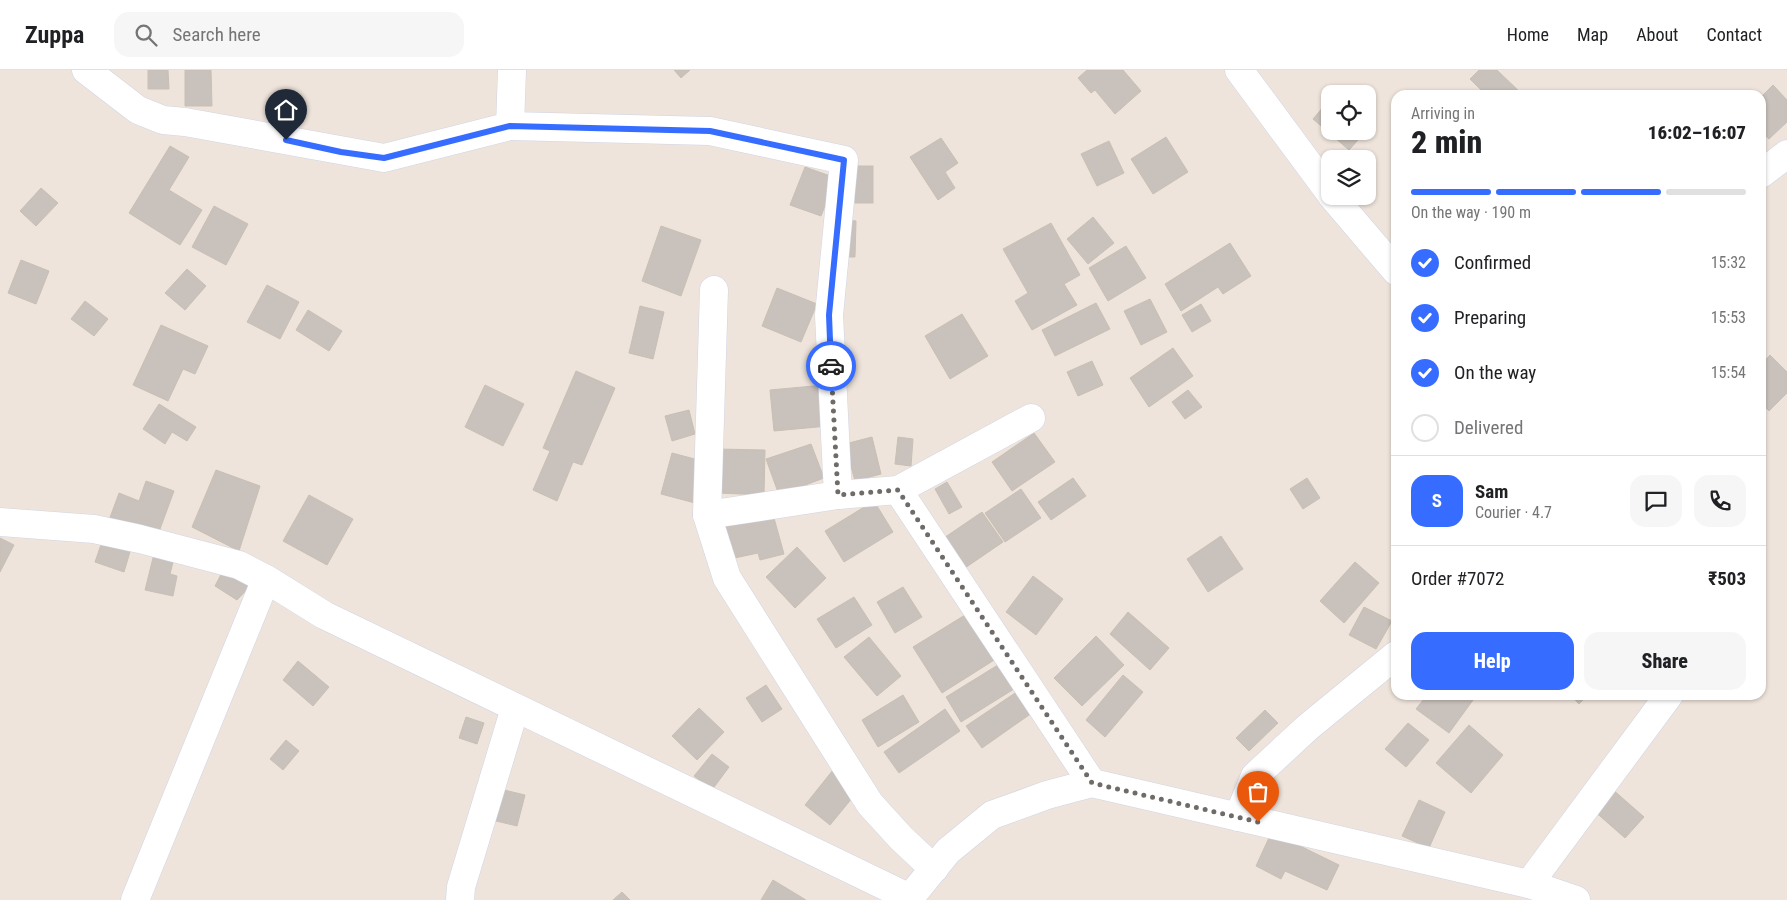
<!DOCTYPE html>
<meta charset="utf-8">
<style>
:root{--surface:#fff;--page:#f6f6f6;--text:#202124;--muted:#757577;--line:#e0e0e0;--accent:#366cff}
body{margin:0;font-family:"Roboto Condensed",sans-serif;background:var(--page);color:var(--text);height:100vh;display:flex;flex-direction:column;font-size:19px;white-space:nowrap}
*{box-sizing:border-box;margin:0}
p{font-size:16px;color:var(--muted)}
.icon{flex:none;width:28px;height:28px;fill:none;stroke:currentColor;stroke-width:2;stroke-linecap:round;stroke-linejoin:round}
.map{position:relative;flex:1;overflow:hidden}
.drawer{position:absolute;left:1391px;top:20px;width:375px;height:610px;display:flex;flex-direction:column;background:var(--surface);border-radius:15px;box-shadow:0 1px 4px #0004}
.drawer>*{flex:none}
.tools{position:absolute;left:1321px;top:15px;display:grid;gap:10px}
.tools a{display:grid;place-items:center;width:55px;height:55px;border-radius:10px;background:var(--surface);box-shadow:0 1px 4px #0004;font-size:25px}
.pin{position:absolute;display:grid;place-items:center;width:42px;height:42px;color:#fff;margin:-51px -21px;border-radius:50% 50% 50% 0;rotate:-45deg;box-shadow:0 0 5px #0007}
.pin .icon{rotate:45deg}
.courier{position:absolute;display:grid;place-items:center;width:50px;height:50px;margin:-25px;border:4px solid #366cff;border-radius:50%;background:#fff;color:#222;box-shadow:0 1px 6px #0007}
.headline em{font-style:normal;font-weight:800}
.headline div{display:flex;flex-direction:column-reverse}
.headline{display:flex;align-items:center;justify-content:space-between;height:85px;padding:0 20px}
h1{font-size:32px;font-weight:800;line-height:38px}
.bar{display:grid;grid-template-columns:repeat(4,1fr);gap:8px 5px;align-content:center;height:60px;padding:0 20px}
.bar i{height:6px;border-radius:4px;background:var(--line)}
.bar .current{background:var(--accent)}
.bar p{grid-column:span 4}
.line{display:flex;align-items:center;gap:12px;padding:0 20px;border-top:1px solid var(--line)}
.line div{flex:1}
.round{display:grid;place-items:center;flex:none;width:52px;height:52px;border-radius:15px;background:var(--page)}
ol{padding:0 20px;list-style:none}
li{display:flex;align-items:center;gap:15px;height:55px}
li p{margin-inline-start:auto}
li .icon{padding:5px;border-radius:50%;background:var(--accent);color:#fff;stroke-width:4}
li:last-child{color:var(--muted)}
li i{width:28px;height:28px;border:2px solid var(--line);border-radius:50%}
.primary-button{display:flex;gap:10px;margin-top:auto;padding:10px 20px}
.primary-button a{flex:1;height:58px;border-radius:15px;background:var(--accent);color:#fff;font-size:20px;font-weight:800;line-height:58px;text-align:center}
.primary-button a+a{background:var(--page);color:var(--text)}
header{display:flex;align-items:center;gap:30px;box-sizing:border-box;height:70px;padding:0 25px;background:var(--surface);border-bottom:1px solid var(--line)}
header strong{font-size:24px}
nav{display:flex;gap:28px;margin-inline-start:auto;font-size:18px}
.search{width:350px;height:45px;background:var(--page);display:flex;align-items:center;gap:12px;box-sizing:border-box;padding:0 18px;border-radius:15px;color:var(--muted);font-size:19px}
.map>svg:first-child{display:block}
.building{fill:#c9c1bb;stroke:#c9c0b4}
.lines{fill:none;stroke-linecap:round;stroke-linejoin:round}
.minor-casing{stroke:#d0d5e4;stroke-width:29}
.minor{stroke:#fff;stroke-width:28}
.done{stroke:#6f6b68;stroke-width:5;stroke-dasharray:0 9}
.route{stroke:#366cff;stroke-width:6}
</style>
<header>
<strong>Zuppa</strong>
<div class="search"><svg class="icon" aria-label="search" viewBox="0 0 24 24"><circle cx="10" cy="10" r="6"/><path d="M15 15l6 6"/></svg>Search here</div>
<nav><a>Home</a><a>Map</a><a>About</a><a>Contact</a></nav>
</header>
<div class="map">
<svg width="1787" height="830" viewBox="0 0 1787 830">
<rect width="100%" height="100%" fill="#eee4db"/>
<g class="building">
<polygon points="148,0 168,0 169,19 148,19"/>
<polygon points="185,0 211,0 212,36 185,36"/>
<polygon points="674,0 690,0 681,8"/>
<polygon points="1087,0 1123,0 1141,21 1115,44 1095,20 1091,23 1078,8"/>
<polygon points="1479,0 1497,0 1523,25 1486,25 1470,9"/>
<polygon points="1773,15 1787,30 1787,52 1769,69 1761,62 1761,27"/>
<polygon points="1330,29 1330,61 1366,61 1349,80 1313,49"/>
<polygon points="1166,67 1188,102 1153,124 1131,89"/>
<polygon points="941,68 958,93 945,102 955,118 938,130 910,87"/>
<polygon points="1109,71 1124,103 1097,116 1081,84"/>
<polygon points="170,76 189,87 169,120 202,140 180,175 129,143"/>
<rect x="855" y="96" width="18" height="37"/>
<polygon points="805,97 836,108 821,146 790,135"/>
<polygon points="41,118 58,133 36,156 20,141"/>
<polygon points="214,136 248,154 226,195 192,177"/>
<polygon points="1093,147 1114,173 1088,194 1067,169"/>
<polygon points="845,150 856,151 855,187 844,187"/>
<polygon points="1051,153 1080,205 1064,214 1077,235 1032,260 1015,231 1028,223 1003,179"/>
<polygon points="661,156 701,170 681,226 642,211"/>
<polygon points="1230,173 1251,206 1223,224 1218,217 1181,241 1165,214"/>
<polygon points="1126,176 1146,208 1108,231 1089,198"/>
<polygon points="21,190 49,201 36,234 8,223"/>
<polygon points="187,199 206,216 185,240 165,223"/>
<polygon points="267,215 299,232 280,269 247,252"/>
<polygon points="777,218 817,234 801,272 762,256"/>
<polygon points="1150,229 1167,262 1141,275 1124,241"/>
<polygon points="85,231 108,249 94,266 71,249"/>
<polygon points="1096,233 1110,259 1055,286 1042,260"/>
<polygon points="1201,234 1211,251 1192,262 1182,245"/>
<polygon points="640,236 664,242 653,289 629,283"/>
<polygon points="308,240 342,261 329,281 296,260"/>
<polygon points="962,244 988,286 950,309 925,266"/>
<polygon points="161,255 208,276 195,304 183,299 168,331 133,315"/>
<polygon points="1173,278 1193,306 1149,337 1130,308"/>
<polygon points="1770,285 1787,302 1787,323 1769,341 1761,333 1761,295"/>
<polygon points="1092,291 1103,315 1078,326 1067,302"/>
<polygon points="576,301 615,318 582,395 573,392 557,431 533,420 550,381 543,378"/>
<polygon points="485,315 524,334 503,376 465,357"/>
<polygon points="824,315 828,356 774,361 770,320"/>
<polygon points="1188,320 1202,337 1185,349 1172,332"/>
<polygon points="159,334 196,357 187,371 172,362 165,374 143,359"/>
<polygon points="689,340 695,364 672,371 665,346"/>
<polygon points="1034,363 1055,392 1012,421 992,392"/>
<polygon points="872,367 881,404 855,411 845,374"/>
<polygon points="898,367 913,369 911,396 895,394"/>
<polygon points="811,374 824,408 779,425 766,389"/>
<polygon points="718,379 765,380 764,425 718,423"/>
<polygon points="672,383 706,392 695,433 661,424"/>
<polygon points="216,400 260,416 239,481 192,457"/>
<polygon points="1073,408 1086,426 1051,450 1038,432"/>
<polygon points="1307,408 1320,428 1303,439 1290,419"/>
<polygon points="146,411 174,421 156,470 108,453 119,423 139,431"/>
<polygon points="947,412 962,437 949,444 935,419"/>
<polygon points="1021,419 1041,448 1005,472 985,443"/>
<polygon points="309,425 353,449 327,495 283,471"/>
<polygon points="874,431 893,462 844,492 825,461"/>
<polygon points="771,437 784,484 760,490 758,483 730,489 720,450"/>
<polygon points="982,442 1003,472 962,500 941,470"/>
<polygon points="104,466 132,475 124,502 95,492"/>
<polygon points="1221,466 1243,499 1208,522 1187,489"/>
<polygon points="0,468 14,475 0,502"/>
<polygon points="797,477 826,508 795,538 766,507"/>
<polygon points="155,480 175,484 170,504 177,506 173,526 145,520"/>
<polygon points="1355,492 1379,513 1344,553 1320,531"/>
<polygon points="227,493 256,510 237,530 215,516"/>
<polygon points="1033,506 1063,529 1036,565 1006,542"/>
<polygon points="903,517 922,547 895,563 877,532"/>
<polygon points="854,527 872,555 836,578 817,549"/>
<polygon points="1364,537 1392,551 1376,579 1349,565"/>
<polygon points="970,542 999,587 942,623 913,577"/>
<polygon points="1128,542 1169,578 1150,600 1110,564"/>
<polygon points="1096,566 1124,595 1082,636 1054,608"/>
<polygon points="869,567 901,606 877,626 844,587"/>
<polygon points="1006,590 1022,614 961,652 946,627"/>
<polygon points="298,591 329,617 313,636 283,610"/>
<polygon points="1123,605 1143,622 1105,667 1086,650"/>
<polygon points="766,615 782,639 762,652 746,628"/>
<polygon points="1024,617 1039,638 982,678 966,656"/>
<polygon points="903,625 919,652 878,677 862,650"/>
<polygon points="1427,625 1475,625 1476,626 1449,663 1416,639"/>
<polygon points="1570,625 1588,625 1579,634"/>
<polygon points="699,638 724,662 697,690 672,666"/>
<polygon points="945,639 960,661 899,703 884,682"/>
<polygon points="1265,640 1278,653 1249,681 1236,668"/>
<polygon points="466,647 484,653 477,674 459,668"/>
<polygon points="1408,653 1429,670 1406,697 1385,679"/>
<polygon points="1469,655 1503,685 1471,723 1436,693"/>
<polygon points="286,670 299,681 283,700 270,689"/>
<polygon points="712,684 729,697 712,720 694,706"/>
<polygon points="837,695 862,716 830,755 805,735"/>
<polygon points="1603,711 1644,747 1625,768 1584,732"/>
<polygon points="504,720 525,725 517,756 496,751"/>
<polygon points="1419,730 1445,742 1429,778 1402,766"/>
<polygon points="1273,759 1294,773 1339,795 1327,820 1285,801 1281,809 1256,796"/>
<polygon points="773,810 806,830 761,830"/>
<polygon points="622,822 630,830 613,830"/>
</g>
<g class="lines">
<g class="minor-casing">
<g id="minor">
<polyline points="86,0 138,40 163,50 185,52 384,88 510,56 512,0"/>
<polyline points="1239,0 1330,123"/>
<polyline points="510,56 710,61 844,90 829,245 838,425"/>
<polyline points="1761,104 1787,84"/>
<polyline points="1332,126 1396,201"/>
<polyline points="714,220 707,445 838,425 898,420 1031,348"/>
<polyline points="898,420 1092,713 1047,725 992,745 948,781 908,830"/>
<polyline points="707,445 727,508 870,734 901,768 934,799"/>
<polyline points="0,452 94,459 140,469 239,495 266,509 324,545 910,828"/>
<polyline points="1092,713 1529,814 1576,830"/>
<polyline points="1238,747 1255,706 1308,657 1396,585"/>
<polyline points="1529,814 1669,625"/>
<polyline points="135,830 266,509"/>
<polyline points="460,830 461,817 515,638"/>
</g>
</g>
<use href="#minor" class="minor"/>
</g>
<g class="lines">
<polyline class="done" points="831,296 838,425 898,420 1092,713 1258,752"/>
<polyline class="route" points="286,70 341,82 384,88 510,56 710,61 844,90 829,245 831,296"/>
</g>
</svg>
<div class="tools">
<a><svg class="icon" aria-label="locate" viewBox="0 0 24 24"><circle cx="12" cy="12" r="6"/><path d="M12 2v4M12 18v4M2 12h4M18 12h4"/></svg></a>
<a><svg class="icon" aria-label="layers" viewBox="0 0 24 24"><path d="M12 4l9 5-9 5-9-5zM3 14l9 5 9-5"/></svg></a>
</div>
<div class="pin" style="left:1258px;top:752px;background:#ea580c"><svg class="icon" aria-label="bag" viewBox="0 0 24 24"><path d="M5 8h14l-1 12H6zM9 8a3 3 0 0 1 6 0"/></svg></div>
<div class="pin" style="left:286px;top:70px;background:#1f2937"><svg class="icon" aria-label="home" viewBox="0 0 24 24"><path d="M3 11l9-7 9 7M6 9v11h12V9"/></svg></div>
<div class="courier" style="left:831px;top:296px"><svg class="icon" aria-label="car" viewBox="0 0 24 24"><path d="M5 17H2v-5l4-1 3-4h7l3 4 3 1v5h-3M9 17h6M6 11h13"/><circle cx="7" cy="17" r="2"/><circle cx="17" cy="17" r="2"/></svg></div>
<section class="drawer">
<div class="headline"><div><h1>2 min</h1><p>Arriving in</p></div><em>16:02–16:07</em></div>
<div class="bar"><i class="current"></i><i class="current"></i><i class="current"></i><i></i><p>On the way · 190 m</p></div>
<ol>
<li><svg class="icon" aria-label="check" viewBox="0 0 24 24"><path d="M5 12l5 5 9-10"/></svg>Confirmed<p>15:32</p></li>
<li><svg class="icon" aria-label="check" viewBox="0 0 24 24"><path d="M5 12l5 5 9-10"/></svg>Preparing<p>15:53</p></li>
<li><svg class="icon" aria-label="check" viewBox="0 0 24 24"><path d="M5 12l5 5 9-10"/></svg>On the way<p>15:54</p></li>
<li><i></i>Delivered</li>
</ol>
<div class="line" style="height:90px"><b class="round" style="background:var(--accent);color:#fff">S</b><div><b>Sam</b><p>Courier · 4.7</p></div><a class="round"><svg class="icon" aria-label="chat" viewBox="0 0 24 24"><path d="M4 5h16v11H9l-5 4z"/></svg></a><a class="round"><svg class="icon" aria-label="phone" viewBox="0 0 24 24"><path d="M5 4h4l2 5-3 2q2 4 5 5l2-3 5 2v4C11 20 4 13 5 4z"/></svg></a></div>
<div class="line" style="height:65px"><div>Order #7072</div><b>₹503</b></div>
<div class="primary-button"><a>Help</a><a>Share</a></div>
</section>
</div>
